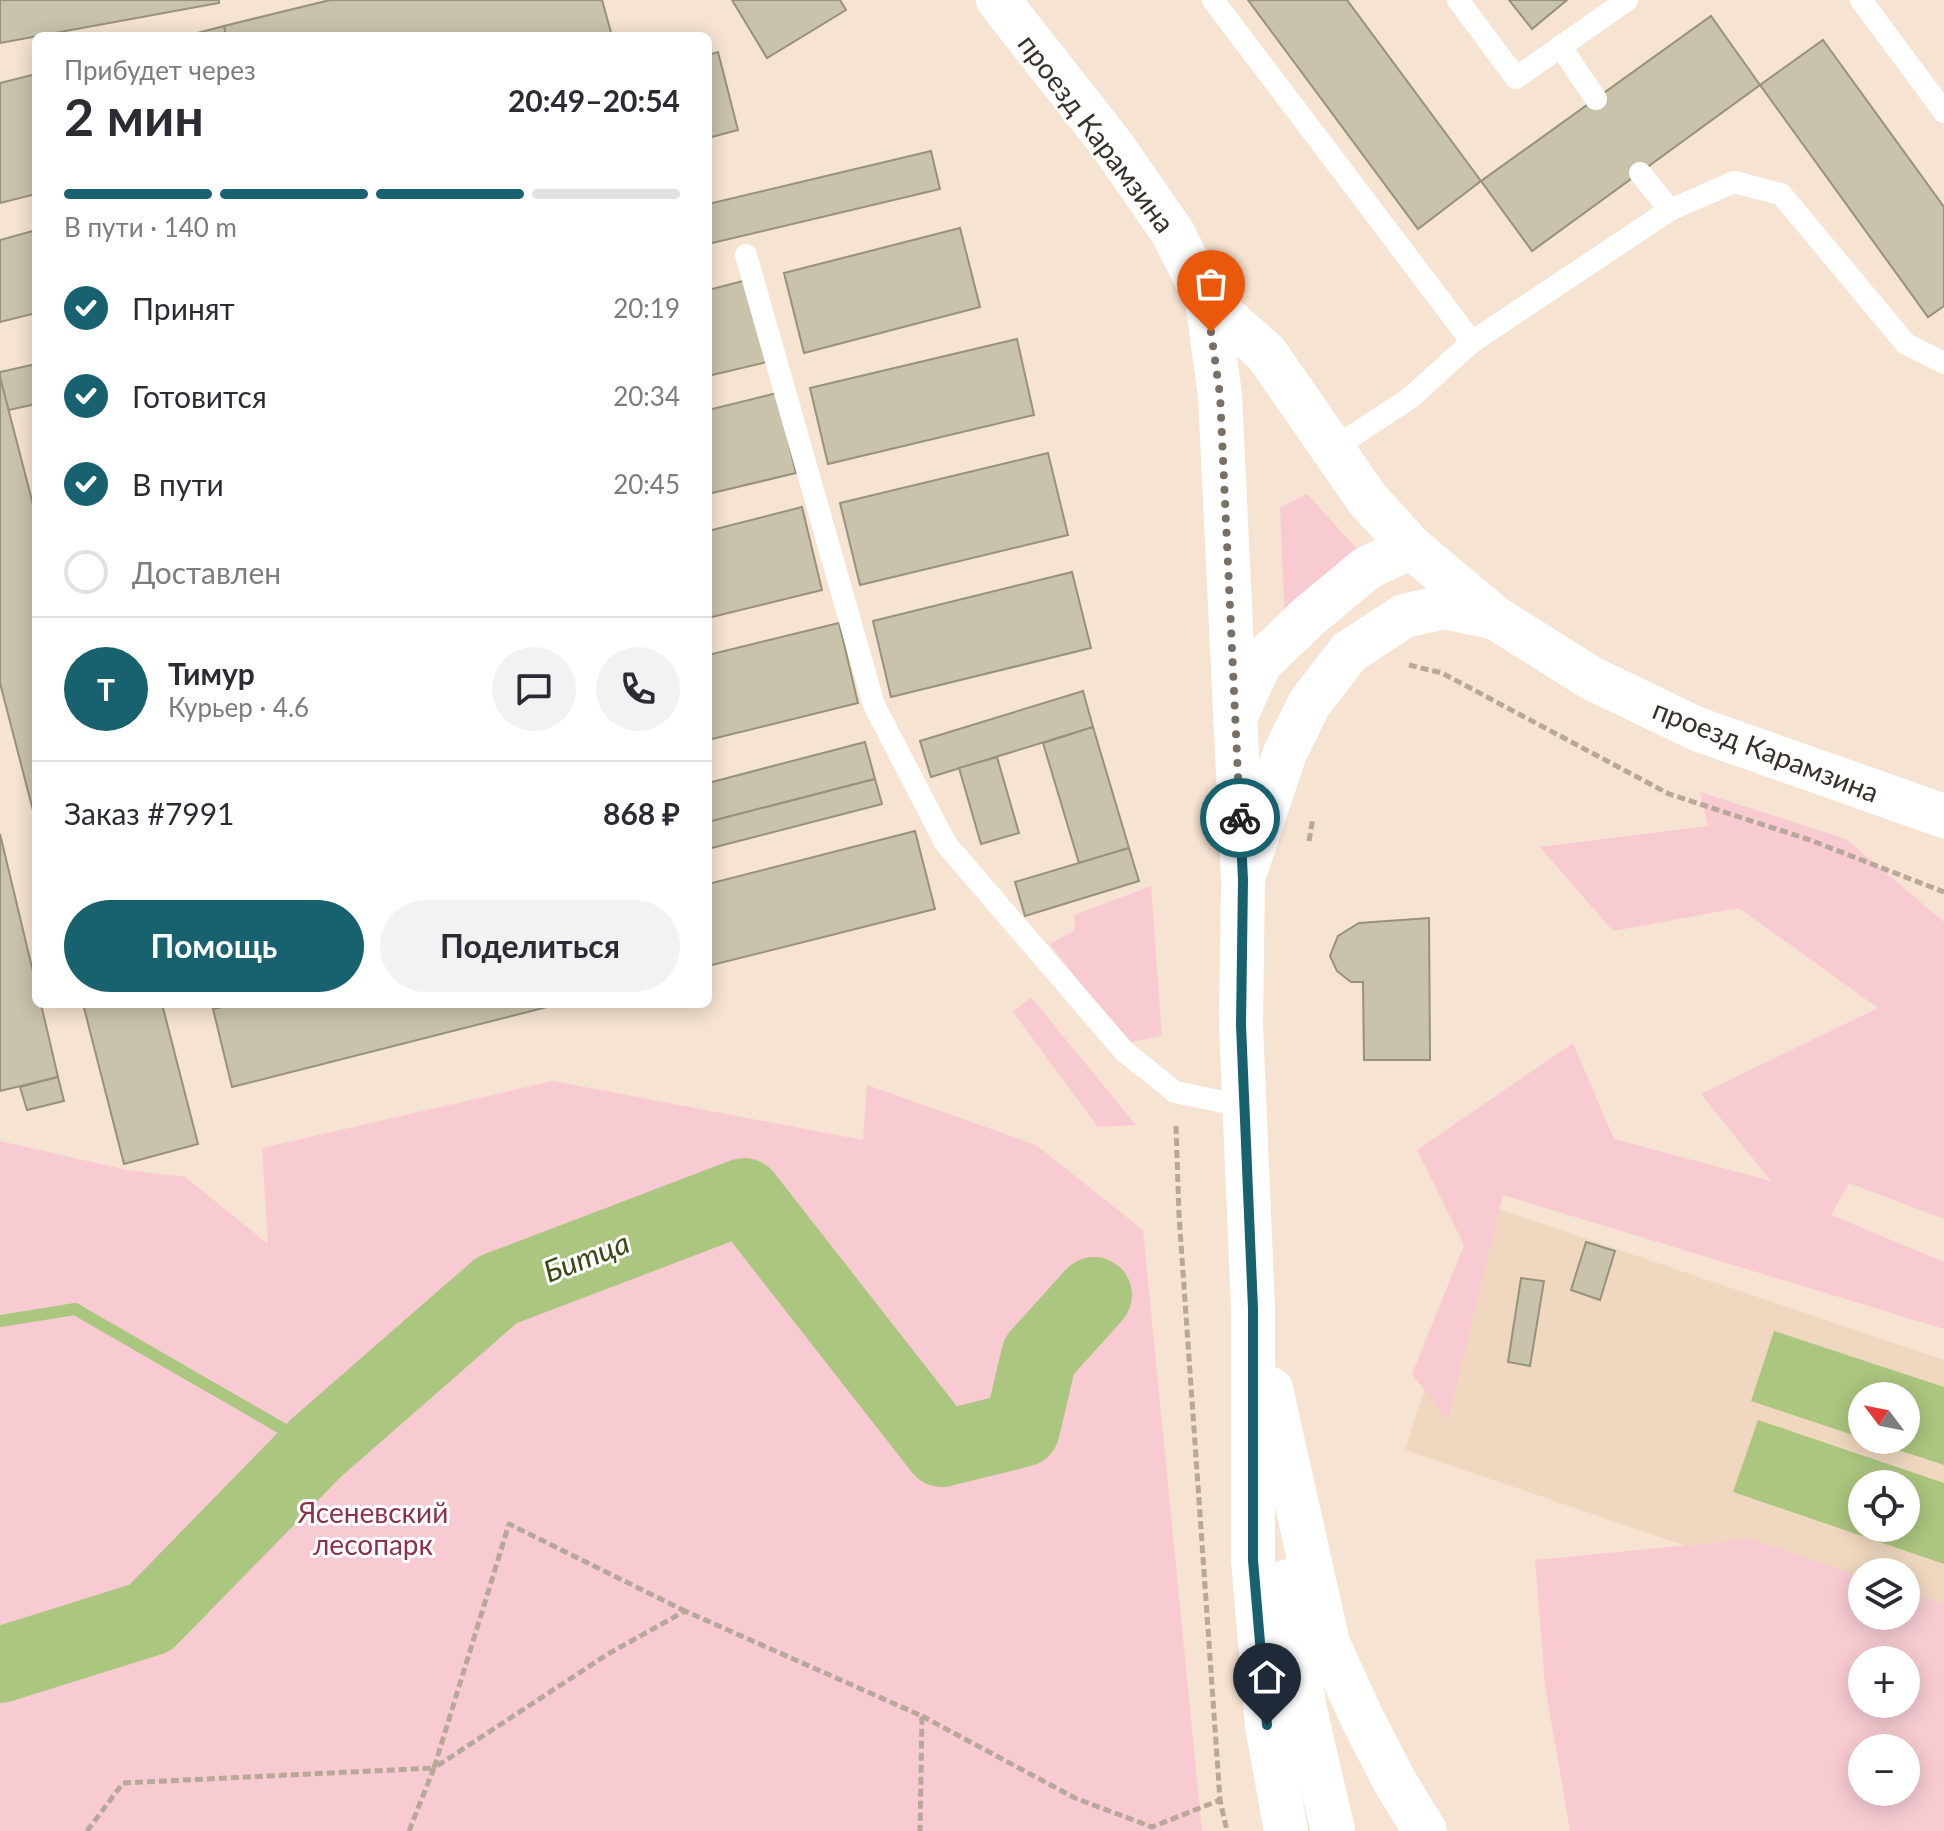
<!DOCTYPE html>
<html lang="ru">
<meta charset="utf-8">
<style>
:root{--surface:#fff;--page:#f2f2f3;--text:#2b2b33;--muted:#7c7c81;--line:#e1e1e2;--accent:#18616f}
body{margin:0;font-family:Lato,sans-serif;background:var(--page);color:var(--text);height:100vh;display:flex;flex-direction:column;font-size:30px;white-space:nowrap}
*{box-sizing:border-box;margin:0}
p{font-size:26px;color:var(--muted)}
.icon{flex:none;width:44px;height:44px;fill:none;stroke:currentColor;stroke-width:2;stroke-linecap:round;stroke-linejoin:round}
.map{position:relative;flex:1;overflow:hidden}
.details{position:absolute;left:32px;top:32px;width:680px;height:976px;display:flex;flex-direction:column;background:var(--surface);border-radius:12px;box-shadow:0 4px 20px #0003}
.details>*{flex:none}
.needle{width:52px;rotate:302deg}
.buttons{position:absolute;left:1848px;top:1382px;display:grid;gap:16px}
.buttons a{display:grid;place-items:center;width:72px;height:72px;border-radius:50%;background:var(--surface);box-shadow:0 4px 20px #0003;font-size:40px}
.pin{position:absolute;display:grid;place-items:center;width:68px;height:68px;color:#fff;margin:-82px -34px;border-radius:50% 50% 50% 0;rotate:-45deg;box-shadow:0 0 8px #0007}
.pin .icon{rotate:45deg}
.courier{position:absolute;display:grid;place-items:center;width:80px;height:80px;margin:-40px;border:6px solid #18616f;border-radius:50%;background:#fff;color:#222;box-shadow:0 2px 10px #0007}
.head em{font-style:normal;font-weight:700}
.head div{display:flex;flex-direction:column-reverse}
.head{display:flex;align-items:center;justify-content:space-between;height:136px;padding:0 32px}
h1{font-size:52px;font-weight:700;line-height:60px}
.bar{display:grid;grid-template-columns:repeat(4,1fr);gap:12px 8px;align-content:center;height:96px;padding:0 32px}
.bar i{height:10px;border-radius:6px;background:var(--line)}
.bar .current{background:var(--accent)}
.bar p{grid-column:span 4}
.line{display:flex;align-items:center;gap:20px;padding:0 32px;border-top:2px solid var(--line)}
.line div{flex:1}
.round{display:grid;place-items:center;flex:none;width:84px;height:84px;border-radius:42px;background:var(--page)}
ol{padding:0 32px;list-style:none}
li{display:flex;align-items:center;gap:24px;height:88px}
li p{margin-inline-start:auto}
li .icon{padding:8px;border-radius:50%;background:var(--accent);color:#fff;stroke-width:4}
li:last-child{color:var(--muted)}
li i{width:44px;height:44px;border:4px solid var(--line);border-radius:50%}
.primary-button{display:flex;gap:16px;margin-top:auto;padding:16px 32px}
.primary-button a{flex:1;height:92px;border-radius:48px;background:var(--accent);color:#fff;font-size:32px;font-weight:700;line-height:92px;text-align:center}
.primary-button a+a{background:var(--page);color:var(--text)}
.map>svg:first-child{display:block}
.built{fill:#f0d8c0;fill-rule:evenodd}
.green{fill:#f8cbd3;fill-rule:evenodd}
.water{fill:#abc67f;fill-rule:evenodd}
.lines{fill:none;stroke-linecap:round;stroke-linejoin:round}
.stream{stroke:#abc67f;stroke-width:12}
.river{stroke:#abc67f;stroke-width:76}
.building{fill:#c9c3ac;stroke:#97927c;stroke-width:2}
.path{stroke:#b7a899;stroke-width:5;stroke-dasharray:8 4;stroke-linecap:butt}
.service{stroke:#fff;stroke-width:22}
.tertiary{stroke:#fff;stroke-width:44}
.secondary{stroke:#fff;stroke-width:44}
.done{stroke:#7a6f64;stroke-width:8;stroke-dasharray:0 14.4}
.route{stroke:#18616f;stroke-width:10}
.labels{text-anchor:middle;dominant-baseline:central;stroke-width:6;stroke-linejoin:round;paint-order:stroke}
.street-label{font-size:28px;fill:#38312a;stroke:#fff}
.park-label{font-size:28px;fill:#8f304b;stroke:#fff}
.water-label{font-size:30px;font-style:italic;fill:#394a17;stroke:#fff}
</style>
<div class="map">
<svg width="1944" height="1831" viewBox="0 0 1944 1831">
<rect width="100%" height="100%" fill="#f6e3d1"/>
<path class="built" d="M 1483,1204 L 1944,1360 L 1944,1634 L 1906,1616 L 1906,1572 L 1862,1572 L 1862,1606 L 1405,1450 ZM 1862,1396 L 1906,1396 L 1906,1440 L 1862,1440 ZM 1862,1484 L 1906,1484 L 1906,1528 L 1862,1528 Z"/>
<g class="green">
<polygon points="1307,494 1356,548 1353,568 1285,626 1280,508"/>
<polygon points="1700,792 1846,839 1944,922 1944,1219 1849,1183 1831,1215 1944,1262 1944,1329 1503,1195 1448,1420 1412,1374 1464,1245 1417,1150 1573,1043 1614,1139 1771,1181 1701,1094 1878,1008 1739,908 1613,931 1540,847 1708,826"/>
<polygon points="1151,886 1162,1036 1127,1043 1050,944 1075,930 1074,915"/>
<polygon points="1031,997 1136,1125 1098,1127 1013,1012"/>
<polygon points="553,1081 863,1140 867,1085 1036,1145 1143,1230 1202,1831 0,1831 0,1141 127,1170 185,1177 268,1244 262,1148"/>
<path d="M 1751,1539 L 1862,1577 L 1862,1616 L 1906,1616 L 1906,1592 L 1944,1605 L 1944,1831 L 1570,1831 L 1545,1685 L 1535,1560 ZM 1906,1660 L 1906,1704 L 1862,1704 L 1862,1660 ZM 1906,1748 L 1906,1792 L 1862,1792 L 1862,1748 Z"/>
</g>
<g class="water">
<polygon points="1774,1331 1944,1387 1944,1465 1868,1440 1906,1440 1906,1396 1862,1396 1862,1438 1751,1401"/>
<path d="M 1758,1420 L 1944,1483 L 1944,1564 L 1733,1492 ZM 1862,1484 L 1906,1484 L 1906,1528 L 1862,1528 Z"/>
</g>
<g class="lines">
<polyline class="stream" points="0,1321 75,1309 316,1448"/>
<polyline class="river" points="0,1665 150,1618 316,1448 497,1290 744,1196 942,1449 1022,1429 1039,1356 1094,1295"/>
</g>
<g class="building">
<polygon points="0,0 219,0 219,3 0,43"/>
<polygon points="330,0 602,0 612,36 226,36 224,26"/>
<polygon points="732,0 840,0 846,10 767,58"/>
<polygon points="1248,0 1347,0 1481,181 1418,229"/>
<polygon points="1509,0 1567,0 1532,29"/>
<polygon points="1711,16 1760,85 1532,251 1481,181"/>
<polygon points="224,26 226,36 186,36"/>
<polygon points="1823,40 1944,207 1944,306 1928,317 1760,85"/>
<polygon points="718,52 738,130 708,138 708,55"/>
<polygon points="36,74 36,194 0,203 0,83"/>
<polygon points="931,151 940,189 708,244 708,204"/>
<polygon points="960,228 980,307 804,353 784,273"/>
<polygon points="36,230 36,313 0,322 0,240"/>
<polygon points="747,280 767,362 708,376 708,290"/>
<polygon points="1017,339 1034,415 828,464 810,388"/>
<polygon points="36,364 36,404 0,412 0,372"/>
<polygon points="0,377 36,516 36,822 0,683"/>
<polygon points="777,393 796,473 708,494 708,410"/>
<polygon points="1048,453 1068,535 860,585 840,503"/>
<polygon points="802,507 822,590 708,618 708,531"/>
<polygon points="1072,572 1091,648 891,697 873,621"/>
<polygon points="839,623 858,703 708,740 708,655"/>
<polygon points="1083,691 1093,727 931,777 920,741"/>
<polygon points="1093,727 1129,848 1079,863 1043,743"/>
<polygon points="865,742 875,779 708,822 708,783"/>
<polygon points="997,757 1019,833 981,844 959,768"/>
<polygon points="875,779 882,804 708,849 708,822"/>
<polygon points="915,831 935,909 708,966 708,884"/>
<polygon points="0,834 36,984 36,1004 41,1004 58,1077 0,1091"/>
<polygon points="1129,848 1139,881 1025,916 1015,882"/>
<polygon points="1429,918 1430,1060 1364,1060 1363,982 1351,982 1337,971 1330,956 1338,936 1359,923"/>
<polygon points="83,1004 162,1004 198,1144 124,1164"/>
<polygon points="235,1004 559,1004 232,1087 213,1009"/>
<polygon points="58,1077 64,1101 27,1110 20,1087"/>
<polygon points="1586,1242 1615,1251 1600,1300 1571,1290"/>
<polygon points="1521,1278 1544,1281 1530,1366 1508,1362"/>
</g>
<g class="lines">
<g class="path">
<polyline points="1409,665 1442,673 1669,794 1810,840 1944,892"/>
<polyline points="1309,841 1313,818"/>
<polyline points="1176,1126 1179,1215 1220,1800 1227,1831"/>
<polyline points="922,1716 1075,1798 1152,1827 1220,1800"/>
<polyline points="87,1831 123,1783 434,1768 509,1524 685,1611"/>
<polyline points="409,1831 434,1768 608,1654 685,1611 922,1716 920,1831"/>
</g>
<g class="service">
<polyline points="1213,0 1472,342"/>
<polyline points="1458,0 1516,78 1627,0"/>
<polyline points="1861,0 1944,112"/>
<polyline points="1560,46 1596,99"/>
<polyline points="1640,173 1670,210"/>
<polyline points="746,255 874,705 946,844 1124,1051 1175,1092 1243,1106"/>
<polyline points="1331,450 1410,398 1472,342 1670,210 1734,182 1781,194 1906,344 1944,363"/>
</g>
<g class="tertiary">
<polyline points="1207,301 1266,353 1368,500 1411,547 1494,617 1591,678 1697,729 1944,816"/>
<polyline points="1235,718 1260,663 1308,617 1367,568 1411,547"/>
<polyline points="1243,878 1285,753 1309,704 1349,652 1404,616 1444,607 1492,617"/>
</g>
<g class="secondary">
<polyline points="998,0 1112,145 1173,233 1207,301 1220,395 1243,880 1241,1025 1253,1309 1253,1560 1267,1725 1286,1831"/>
<polyline points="1271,1389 1328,1643 1361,1716 1395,1782 1425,1831"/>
<polyline points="1288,1581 1304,1705 1333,1831"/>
</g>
</g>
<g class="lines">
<polyline class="done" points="1211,332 1220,395 1240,818"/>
<polyline class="route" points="1240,818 1243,880 1241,1025 1253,1309 1253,1560 1267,1725"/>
</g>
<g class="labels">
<g class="street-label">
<text transform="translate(1097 133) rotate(53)">проезд Карамзина</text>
<text transform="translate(1766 750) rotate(21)">проезд Карамзина</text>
</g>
<g class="park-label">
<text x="373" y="1512">Ясеневский<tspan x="373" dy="32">лесопарк</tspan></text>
</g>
<g class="water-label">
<text transform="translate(586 1256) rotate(-21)">Битца</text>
</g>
</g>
</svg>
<div class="buttons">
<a><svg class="needle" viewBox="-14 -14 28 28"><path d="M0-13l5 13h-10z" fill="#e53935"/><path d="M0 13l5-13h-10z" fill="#7c7c81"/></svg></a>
<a><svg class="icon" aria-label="locate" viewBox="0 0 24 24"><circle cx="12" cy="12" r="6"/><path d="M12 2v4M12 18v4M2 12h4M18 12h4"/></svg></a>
<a><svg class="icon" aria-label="layers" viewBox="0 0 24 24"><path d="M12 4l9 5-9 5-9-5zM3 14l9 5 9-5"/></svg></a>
<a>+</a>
<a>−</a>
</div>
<div class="pin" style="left:1211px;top:332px;background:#ea580c"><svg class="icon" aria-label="bag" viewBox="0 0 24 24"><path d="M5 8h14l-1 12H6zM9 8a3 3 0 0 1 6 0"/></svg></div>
<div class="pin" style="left:1267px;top:1725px;background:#1f2937"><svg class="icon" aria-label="home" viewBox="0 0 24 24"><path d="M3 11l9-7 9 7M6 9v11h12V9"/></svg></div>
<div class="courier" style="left:1240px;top:818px"><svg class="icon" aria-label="bike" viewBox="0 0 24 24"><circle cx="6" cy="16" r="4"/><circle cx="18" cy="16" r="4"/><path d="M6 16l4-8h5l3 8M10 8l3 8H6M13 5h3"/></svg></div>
<section class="details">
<div class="head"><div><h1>2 мин</h1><p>Прибудет через</p></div><em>20:49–20:54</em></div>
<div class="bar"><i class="current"></i><i class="current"></i><i class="current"></i><i></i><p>В пути · 140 m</p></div>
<ol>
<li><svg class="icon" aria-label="check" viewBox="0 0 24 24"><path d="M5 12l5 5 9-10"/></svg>Принят<p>20:19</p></li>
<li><svg class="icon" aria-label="check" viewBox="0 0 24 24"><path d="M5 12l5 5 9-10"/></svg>Готовится<p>20:34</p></li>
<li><svg class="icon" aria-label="check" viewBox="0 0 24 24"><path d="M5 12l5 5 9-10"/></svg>В пути<p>20:45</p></li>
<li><i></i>Доставлен</li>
</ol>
<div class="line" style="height:144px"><b class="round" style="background:var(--accent);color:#fff">Т</b><div><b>Тимур</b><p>Курьер · 4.6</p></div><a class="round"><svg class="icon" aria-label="chat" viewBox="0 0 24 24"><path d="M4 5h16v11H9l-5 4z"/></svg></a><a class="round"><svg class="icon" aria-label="phone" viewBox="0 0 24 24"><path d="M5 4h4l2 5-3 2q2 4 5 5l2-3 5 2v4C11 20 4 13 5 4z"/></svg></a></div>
<div class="line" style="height:104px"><div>Заказ #7991</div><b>868 ₽</b></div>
<div class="primary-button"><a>Помощь</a><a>Поделиться</a></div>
</section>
</div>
